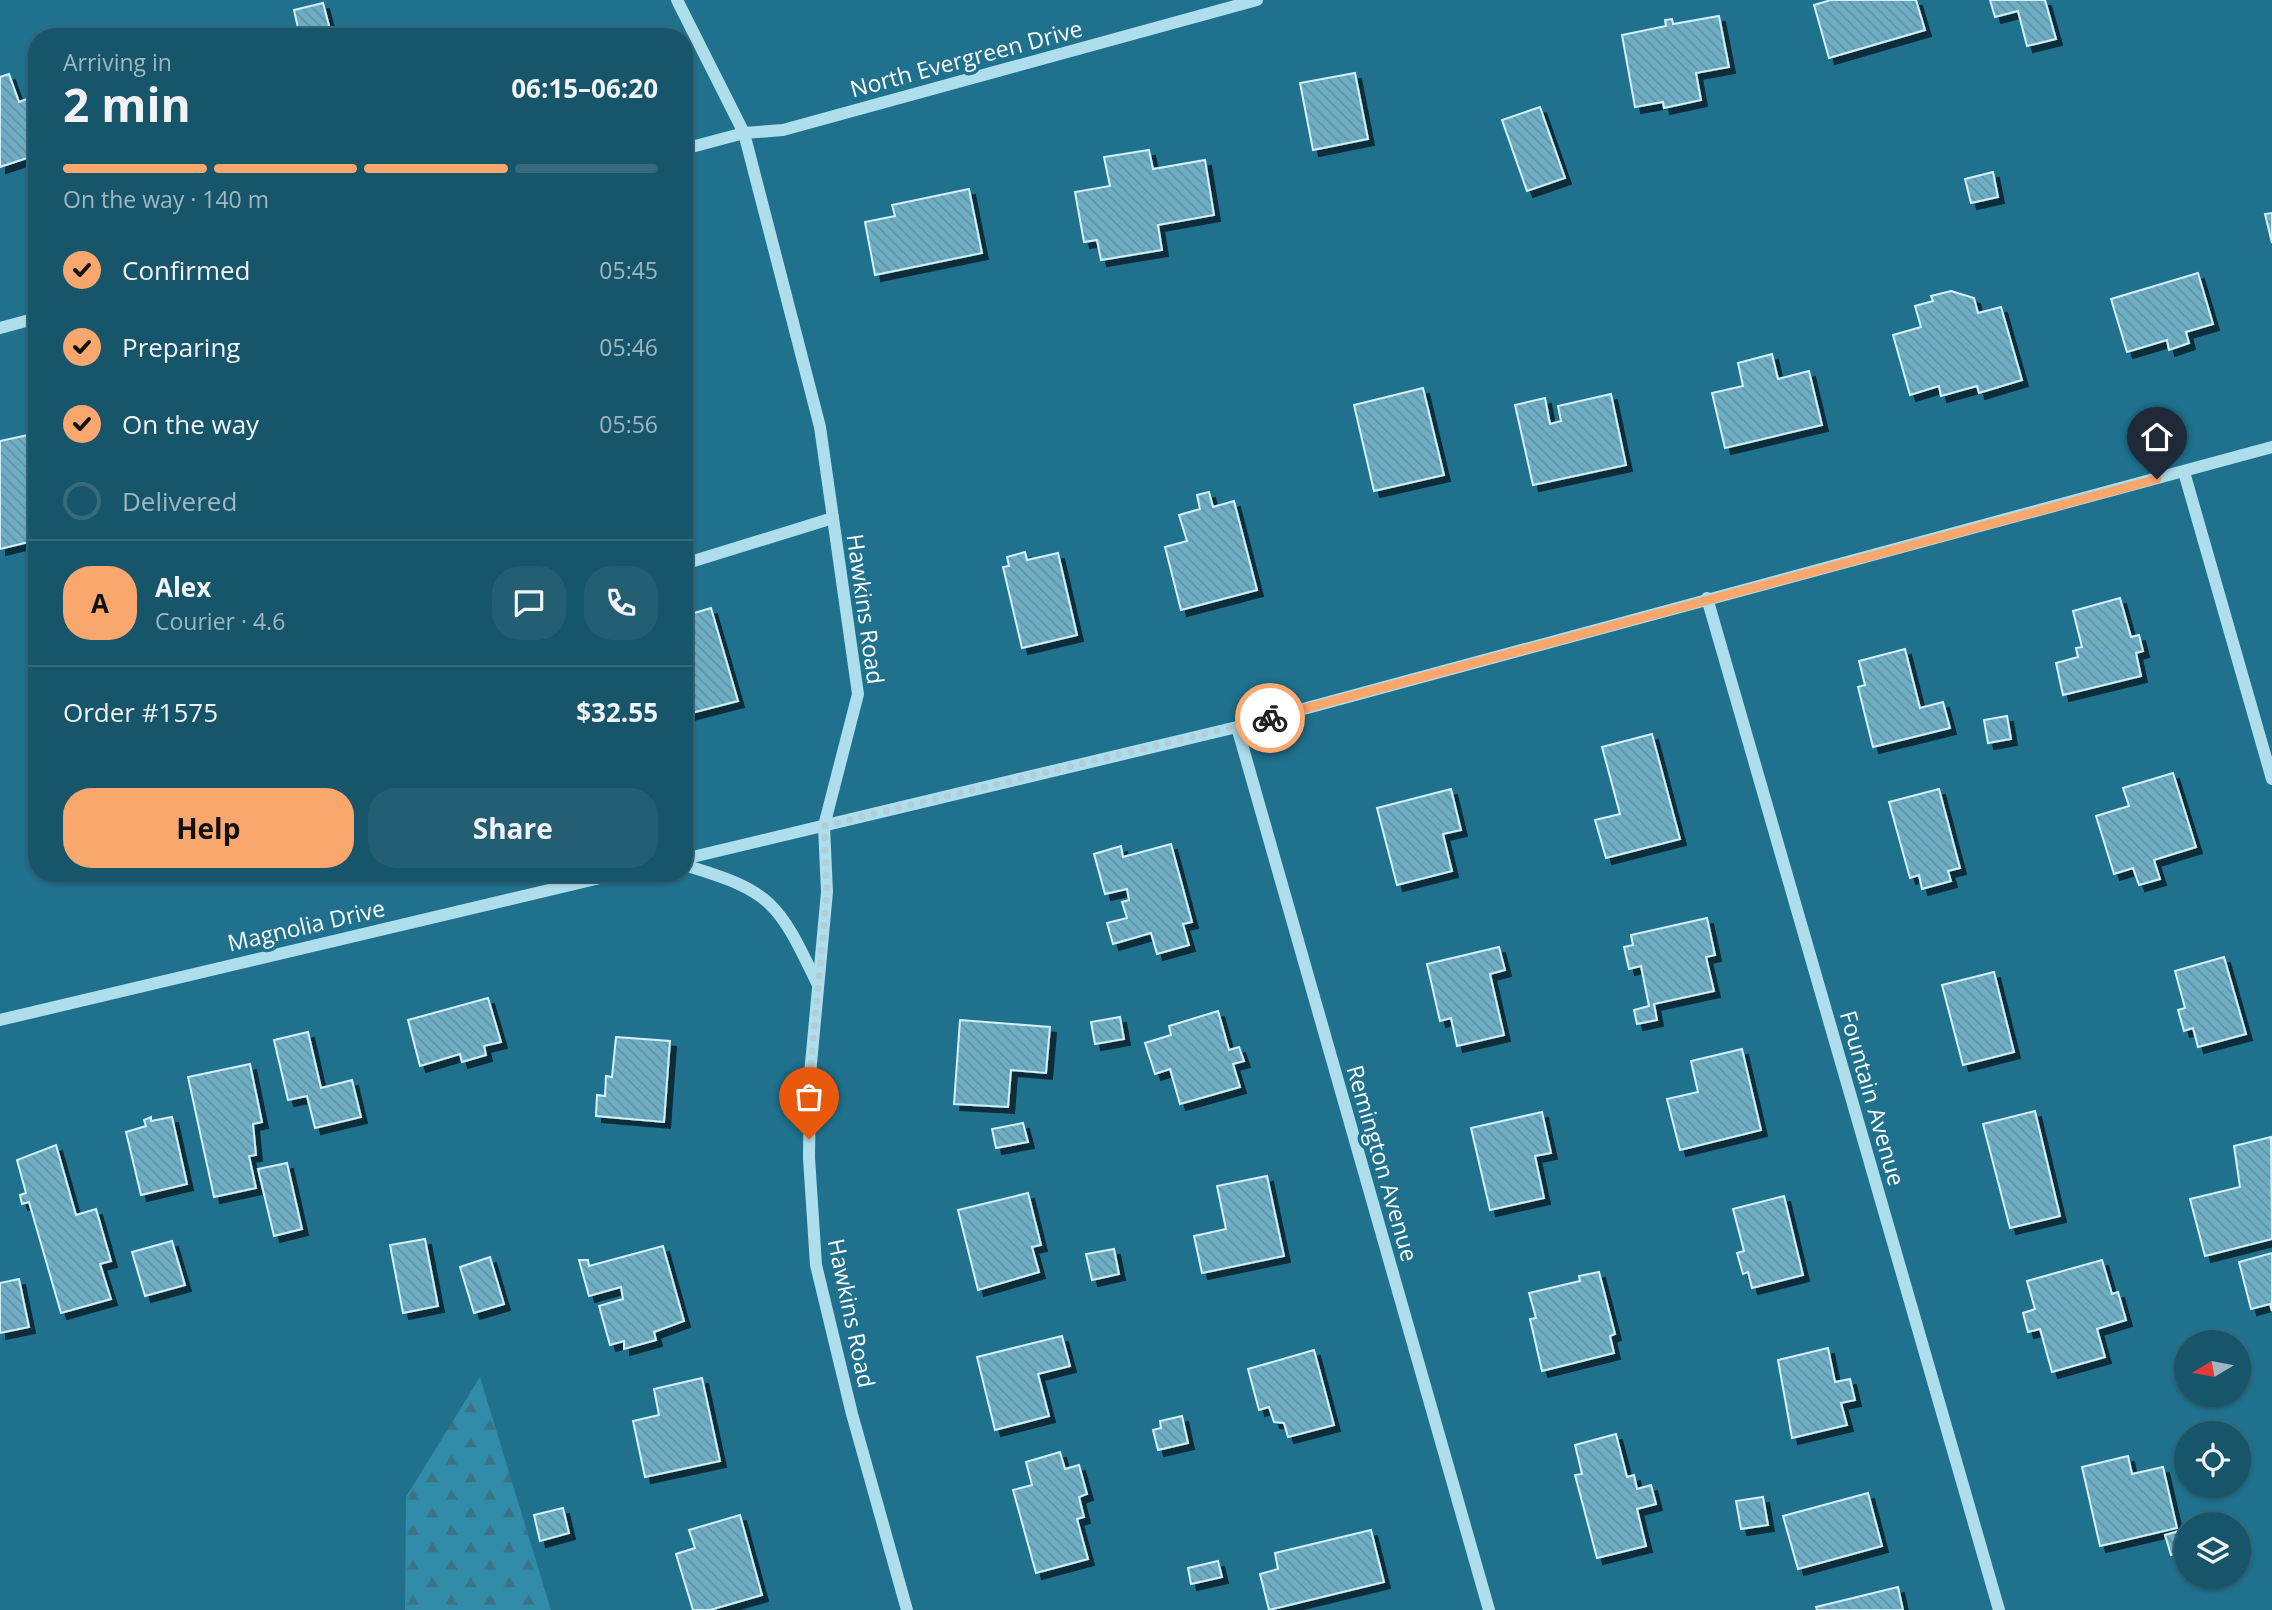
<!DOCTYPE html>
<meta charset="utf-8">
<style>
:root{--surface:#17556a;--page:#245e72;--text:#f1f3f6;--muted:#9eb7c1;--line:#366b7e;--accent:#faa76e}
body{margin:0;font-family:"Open Sans",sans-serif;background:var(--page);color:var(--text);height:100vh;display:flex;flex-direction:column;font-size:26px;white-space:nowrap}
*{box-sizing:border-box;margin:0}
p{font-size:23px;color:var(--muted)}
.icon{flex:none;width:38px;height:38px;fill:none;stroke:currentColor;stroke-width:2;stroke-linecap:round;stroke-linejoin:round}
.map{position:relative;flex:1;overflow:hidden}
.details{position:absolute;left:28px;top:28px;width:665px;height:854px;display:flex;flex-direction:column;background:var(--surface);border-radius:28px;box-shadow:0 2px 5px #0004,0 0 0 2px var(--line)}
.details>*{flex:none}
.needle{width:46px;rotate:260deg}
.controls{position:absolute;left:2174px;top:1330px;display:grid;gap:14px}
.controls a{display:grid;place-items:center;width:77px;height:77px;border-radius:50%;background:var(--surface);box-shadow:0 2px 5px #0004,0 0 0 2px var(--line);font-size:35px}
.pin{position:absolute;display:grid;place-items:center;width:60px;height:60px;color:#fff;margin:-72px -30px;border-radius:50% 50% 50% 0;rotate:-45deg;box-shadow:0 0 7px #0007}
.pin .icon{rotate:45deg}
.courier{position:absolute;display:grid;place-items:center;width:70px;height:70px;margin:-35px;border:5px solid #faa76e;border-radius:50%;background:#fff;color:#222;box-shadow:0 2px 9px #0007}
.head em{font-style:normal;font-weight:700}
.head div{display:flex;flex-direction:column-reverse}
.head{display:flex;align-items:center;justify-content:space-between;height:119px;padding:0 35px}
h1{font-size:46px;font-weight:700;line-height:52px}
.bar{display:grid;grid-template-columns:repeat(4,1fr);gap:10px 7px;align-content:center;height:84px;padding:0 35px}
.bar i{height:9px;border-radius:5px;background:var(--line)}
.bar .current{background:var(--accent)}
.bar p{grid-column:span 4}
.line{display:flex;align-items:center;gap:18px;padding:0 35px;border-top:2px solid var(--line)}
.line div{flex:1}
.round{display:grid;place-items:center;flex:none;width:74px;height:74px;border-radius:28px;background:var(--page)}
ol{padding:0 35px;list-style:none}
li{display:flex;align-items:center;gap:21px;height:77px}
li p{margin-inline-start:auto}
li .icon{padding:7px;border-radius:50%;background:var(--accent);color:#111;stroke-width:4}
li:last-child{color:var(--muted)}
li i{width:38px;height:38px;border:4px solid var(--line);border-radius:50%}
.primary-button{display:flex;gap:14px;margin-top:auto;padding:14px 35px}
.primary-button a{flex:1;height:80px;border-radius:28px;background:var(--accent);color:#111;font-size:28px;font-weight:700;line-height:80px;text-align:center}
.primary-button a+a{background:var(--page);color:var(--text)}
.map>svg:first-child{display:block}
.forest{fill:url(#forest-firs)}
.building{fill:url(#building-back-hatch);stroke:#d3f0f9;stroke-width:2;filter:url(#shadow)}
.lines{fill:none;stroke-linecap:round;stroke-linejoin:round}
.minor{stroke:#aeddec;stroke-width:12}
.done{stroke:#b1cdd7;stroke-width:7;stroke-dasharray:0 12.6}
.route{stroke:#faa76e;stroke-width:9}
.labels{text-anchor:middle;dominant-baseline:central;stroke-width:7;stroke-linejoin:round;paint-order:stroke}
.street-label{font-size:23px;fill:#fff;stroke:#1f718e}
</style>
<div class="map">
<svg width="2272" height="1610" viewBox="0 0 2272 1610">
<defs>
<pattern id="forest-firs" width="22" height="20" patternUnits="userSpaceOnUse" patternTransform="scale(1.75)"><rect width="22" height="20" fill="#308ca9"/><path d="M5 1l3.5 6h-7zM16 11l3.5 6h-7z" fill="#3b7284"/></pattern>
<pattern id="building-back-hatch" width="6" height="6" patternUnits="userSpaceOnUse" patternTransform="scale(1.75)"><rect width="6" height="6" fill="#6daec4"/><path d="M-1 5l2 2M0 0l6 6M5-1l2 2" fill="none" stroke="#6391a0"/></pattern>
<filter id="shadow"><feDropShadow dx="6" dy="6" stdDeviation="0" flood-color="#0009"/></filter>
</defs>
<rect width="100%" height="100%" fill="#1f718e"/>
<polygon class="forest" points="480,1377 551,1610 405,1610 406,1497"/>
<g class="building">
<polygon points="1831,0 1916,0 1925,30 1829,58 1814,5"/>
<polygon points="1990,0 2045,0 2056,39 2027,46 2018,11 1995,17"/>
<polygon points="323,3 332,37 300,37 294,10"/>
<polygon points="1719,16 1729,67 1696,73 1701,100 1664,108 1663,102 1635,107 1622,35 1666,26 1665,20 1672,19 1673,24"/>
<polygon points="1355,73 1368,139 1313,150 1300,83"/>
<polygon points="9,74 19,102 35,96 37,101 37,163 28,165 27,158 0,167 0,77"/>
<polygon points="1540,107 1565,178 1527,191 1502,120"/>
<polygon points="1149,150 1153,169 1205,160 1214,215 1158,225 1162,250 1101,260 1097,240 1084,242 1075,192 1110,186 1104,157"/>
<polygon points="1993,172 1998,197 1971,203 1965,179"/>
<polygon points="969,189 982,253 875,275 865,222 895,216 892,205"/>
<polygon points="2272,213 2272,243 2265,214"/>
<polygon points="2198,273 2213,324 2186,332 2189,343 2169,350 2167,340 2127,352 2111,299"/>
<polygon points="1951,291 1974,298 1978,313 2001,307 2022,380 1979,393 1977,386 1941,396 1939,386 1910,395 1893,335 1921,327 1915,306 1933,301 1931,296"/>
<polygon points="1772,354 1778,379 1809,371 1822,425 1725,448 1712,393 1743,386 1738,363"/>
<polygon points="1423,388 1444,475 1374,491 1354,405"/>
<polygon points="1611,394 1626,465 1533,485 1515,405 1545,398 1550,424 1561,421 1558,406"/>
<polygon points="37,433 37,513 31,514 37,540 0,549 0,441"/>
<polygon points="1209,492 1213,507 1234,501 1257,590 1181,610 1165,547 1187,541 1179,515 1200,509 1197,495"/>
<polygon points="1025,552 1027,560 1058,553 1077,635 1022,648 1003,567 1009,566 1007,557"/>
<polygon points="2120,598 2131,637 2139,635 2143,651 2136,653 2141,676 2063,695 2056,663 2078,657 2076,648 2082,647 2073,611"/>
<polygon points="711,608 738,701 684,715 684,616"/>
<polygon points="1905,649 1920,708 1943,702 1950,728 1873,747 1858,687 1865,685 1859,661"/>
<polygon points="2007,716 2011,739 1988,743 1984,720"/>
<polygon points="1652,734 1680,839 1606,858 1595,820 1620,814 1602,747"/>
<polygon points="2173,773 2196,847 2154,860 2160,879 2139,885 2133,868 2114,874 2096,816 2129,806 2123,788"/>
<polygon points="1451,789 1461,830 1443,834 1452,871 1397,885 1377,808"/>
<polygon points="1939,789 1960,868 1948,871 1951,881 1922,889 1919,875 1910,878 1889,802"/>
<polygon points="1171,844 1192,922 1183,924 1189,945 1157,954 1151,933 1113,944 1107,923 1127,918 1122,902 1129,900 1127,889 1105,894 1094,854 1121,846 1123,857"/>
<polygon points="1707,918 1715,955 1706,957 1714,991 1654,1004 1657,1020 1637,1024 1634,1010 1649,1006 1641,966 1629,969 1624,947 1633,945 1631,935"/>
<polygon points="1499,947 1505,970 1490,974 1504,1035 1457,1046 1451,1018 1440,1021 1427,964"/>
<polygon points="2224,957 2246,1034 2198,1047 2193,1028 2184,1031 2178,1010 2185,1008 2175,971"/>
<polygon points="1994,972 2014,1052 1963,1065 1942,985"/>
<polygon points="488,998 501,1042 484,1046 486,1055 462,1062 460,1054 420,1066 408,1020"/>
<polygon points="1218,1011 1229,1050 1239,1047 1244,1061 1233,1064 1240,1087 1180,1104 1170,1069 1155,1074 1145,1043 1171,1035 1169,1026"/>
<polygon points="1120,1017 1124,1039 1095,1044 1091,1022"/>
<polygon points="960,1020 1050,1027 1046,1073 1011,1070 1008,1107 954,1104"/>
<polygon points="308,1032 321,1088 352,1080 361,1117 315,1128 307,1096 288,1100 274,1040"/>
<polygon points="616,1037 670,1041 664,1122 596,1116 597,1095 605,1096 606,1076 612,1077"/>
<polygon points="1742,1049 1761,1130 1680,1150 1667,1099 1698,1092 1691,1061"/>
<polygon points="250,1064 262,1122 253,1124 256,1155 249,1156 256,1188 214,1197 188,1077"/>
<polygon points="2035,1111 2060,1216 2010,1228 1983,1124"/>
<polygon points="1542,1112 1551,1153 1535,1156 1544,1198 1490,1210 1471,1128"/>
<polygon points="151,1117 151,1121 172,1117 187,1184 141,1195 126,1132 146,1126 144,1120"/>
<polygon points="1023,1123 1028,1142 996,1148 992,1129"/>
<polygon points="2271,1137 2272,1239 2205,1256 2190,1199 2240,1187 2234,1146"/>
<polygon points="56,1145 76,1215 96,1209 111,1261 100,1264 111,1299 61,1313 29,1202 22,1204 20,1195 26,1193 17,1160"/>
<polygon points="287,1163 302,1229 274,1236 258,1169"/>
<polygon points="1267,1176 1284,1256 1202,1273 1194,1236 1226,1229 1217,1186"/>
<polygon points="1028,1193 1041,1245 1032,1247 1039,1272 978,1290 958,1210"/>
<polygon points="1784,1196 1803,1275 1752,1288 1748,1272 1743,1274 1737,1253 1744,1251 1733,1209"/>
<polygon points="425,1239 438,1306 403,1313 390,1245"/>
<polygon points="172,1241 185,1285 145,1296 132,1252"/>
<polygon points="663,1246 684,1321 654,1332 656,1340 624,1349 624,1341 610,1345 599,1306 623,1299 621,1287 589,1296 579,1260 588,1260 589,1266"/>
<polygon points="1114,1249 1119,1274 1092,1280 1086,1254"/>
<polygon points="2272,1253 2272,1311 2270,1304 2251,1309 2239,1262"/>
<polygon points="490,1257 504,1304 474,1313 460,1267"/>
<polygon points="2102,1260 2112,1294 2118,1292 2126,1320 2097,1329 2105,1357 2052,1372 2040,1329 2028,1332 2023,1313 2035,1309 2027,1281"/>
<polygon points="1599,1272 1615,1334 1610,1336 1614,1353 1542,1371 1530,1319 1536,1318 1529,1293 1580,1281 1579,1276"/>
<polygon points="19,1279 29,1327 0,1333 0,1283"/>
<polygon points="1062,1336 1070,1366 1038,1374 1049,1416 995,1430 977,1357"/>
<polygon points="1828,1348 1835,1382 1850,1379 1855,1400 1841,1403 1847,1425 1792,1438 1778,1360"/>
<polygon points="1314,1350 1334,1425 1288,1437 1284,1423 1274,1422 1269,1407 1259,1410 1248,1369"/>
<polygon points="702,1378 720,1461 645,1477 633,1421 659,1415 654,1389"/>
<polygon points="1182,1416 1188,1443 1158,1450 1153,1430 1161,1428 1160,1421"/>
<polygon points="1616,1434 1627,1477 1634,1475 1637,1489 1651,1485 1656,1504 1637,1509 1646,1546 1597,1558 1575,1475 1582,1474 1575,1445"/>
<polygon points="1060,1452 1065,1469 1079,1465 1087,1494 1079,1497 1084,1517 1077,1519 1088,1559 1036,1573 1013,1490 1032,1485 1026,1462"/>
<polygon points="2128,1456 2132,1474 2163,1467 2177,1528 2100,1546 2082,1467"/>
<polygon points="1868,1493 1882,1546 1798,1569 1783,1516"/>
<polygon points="1763,1497 1768,1525 1741,1529 1736,1501"/>
<polygon points="563,1508 569,1533 540,1541 534,1515"/>
<polygon points="740,1515 762,1595 710,1610 693,1610 676,1554 695,1548 689,1530"/>
<polygon points="2186,1529 2186,1551 2171,1555 2165,1535"/>
<polygon points="1371,1530 1384,1582 1269,1610 1260,1574 1278,1569 1275,1553"/>
<polygon points="1218,1561 1222,1577 1191,1584 1188,1568"/>
<polygon points="1898,1587 1903,1610 1817,1610 1816,1607"/>
</g>
<g class="lines">
<g class="minor">
<polyline points="677,0 744,133 820,427 833,518 858,694 824,826 827,892 810,1074 809,1158 816,1265 852,1414 907,1610"/>
<polyline points="684,149 744,133 783,130 1257,0"/>
<polyline points="0,328 37,318"/>
<polyline points="2184,472 2272,779"/>
<polyline points="684,564 833,518"/>
<polyline points="1707,598 1999,1610"/>
<polyline points="1237,727 1489,1610"/>
<polyline points="684,859 1237,727 2272,447"/>
<path d="M 684,865 C 772,891 778,902 817,983"/>
<polyline points="0,1020 621,873"/>
</g>
</g>
<g class="lines">
<polyline class="done" points="809,1139 810,1074 827,892 824,826 1270,718"/>
<polyline class="route" points="1270,718 2157,479"/>
</g>
<g class="labels">
<g class="street-label">
<text transform="translate(966 58) rotate(-15)">North Evergreen Drive</text>
<text transform="translate(866 609) rotate(82)">Hawkins Road</text>
<text transform="translate(306 925) rotate(-13)">Magnolia Drive</text>
<text transform="translate(1873 1098) rotate(74)">Fountain Avenue</text>
<text transform="translate(1383 1163) rotate(74)">Remington Avenue</text>
<text transform="translate(852 1313) rotate(78)">Hawkins Road</text>
</g>
</g>
</svg>
<div class="controls">
<a><svg class="needle" viewBox="-14 -14 28 28"><path d="M0-13l5 13h-10z" fill="#e53935"/><path d="M0 13l5-13h-10z" fill="#9eb7c1"/></svg></a>
<a><svg class="icon" aria-label="locate" viewBox="0 0 24 24"><circle cx="12" cy="12" r="6"/><path d="M12 2v4M12 18v4M2 12h4M18 12h4"/></svg></a>
<a><svg class="icon" aria-label="layers" viewBox="0 0 24 24"><path d="M12 4l9 5-9 5-9-5zM3 14l9 5 9-5"/></svg></a>
</div>
<div class="pin" style="left:809px;top:1139px;background:#ea580c"><svg class="icon" aria-label="bag" viewBox="0 0 24 24"><path d="M5 8h14l-1 12H6zM9 8a3 3 0 0 1 6 0"/></svg></div>
<div class="pin" style="left:2157px;top:479px;background:#1f2937"><svg class="icon" aria-label="home" viewBox="0 0 24 24"><path d="M3 11l9-7 9 7M6 9v11h12V9"/></svg></div>
<div class="courier" style="left:1270px;top:718px"><svg class="icon" aria-label="bike" viewBox="0 0 24 24"><circle cx="6" cy="16" r="4"/><circle cx="18" cy="16" r="4"/><path d="M6 16l4-8h5l3 8M10 8l3 8H6M13 5h3"/></svg></div>
<section class="details">
<div class="head"><div><h1>2 min</h1><p>Arriving in</p></div><em>06:15–06:20</em></div>
<div class="bar"><i class="current"></i><i class="current"></i><i class="current"></i><i></i><p>On the way · 140 m</p></div>
<ol>
<li><svg class="icon" aria-label="check" viewBox="0 0 24 24"><path d="M5 12l5 5 9-10"/></svg>Confirmed<p>05:45</p></li>
<li><svg class="icon" aria-label="check" viewBox="0 0 24 24"><path d="M5 12l5 5 9-10"/></svg>Preparing<p>05:46</p></li>
<li><svg class="icon" aria-label="check" viewBox="0 0 24 24"><path d="M5 12l5 5 9-10"/></svg>On the way<p>05:56</p></li>
<li><i></i>Delivered</li>
</ol>
<div class="line" style="height:126px"><b class="round" style="background:var(--accent);color:#111">A</b><div><b>Alex</b><p>Courier · 4.6</p></div><a class="round"><svg class="icon" aria-label="chat" viewBox="0 0 24 24"><path d="M4 5h16v11H9l-5 4z"/></svg></a><a class="round"><svg class="icon" aria-label="phone" viewBox="0 0 24 24"><path d="M5 4h4l2 5-3 2q2 4 5 5l2-3 5 2v4C11 20 4 13 5 4z"/></svg></a></div>
<div class="line" style="height:91px"><div>Order #1575</div><b>$32.55</b></div>
<div class="primary-button"><a>Help</a><a>Share</a></div>
</section>
</div>
